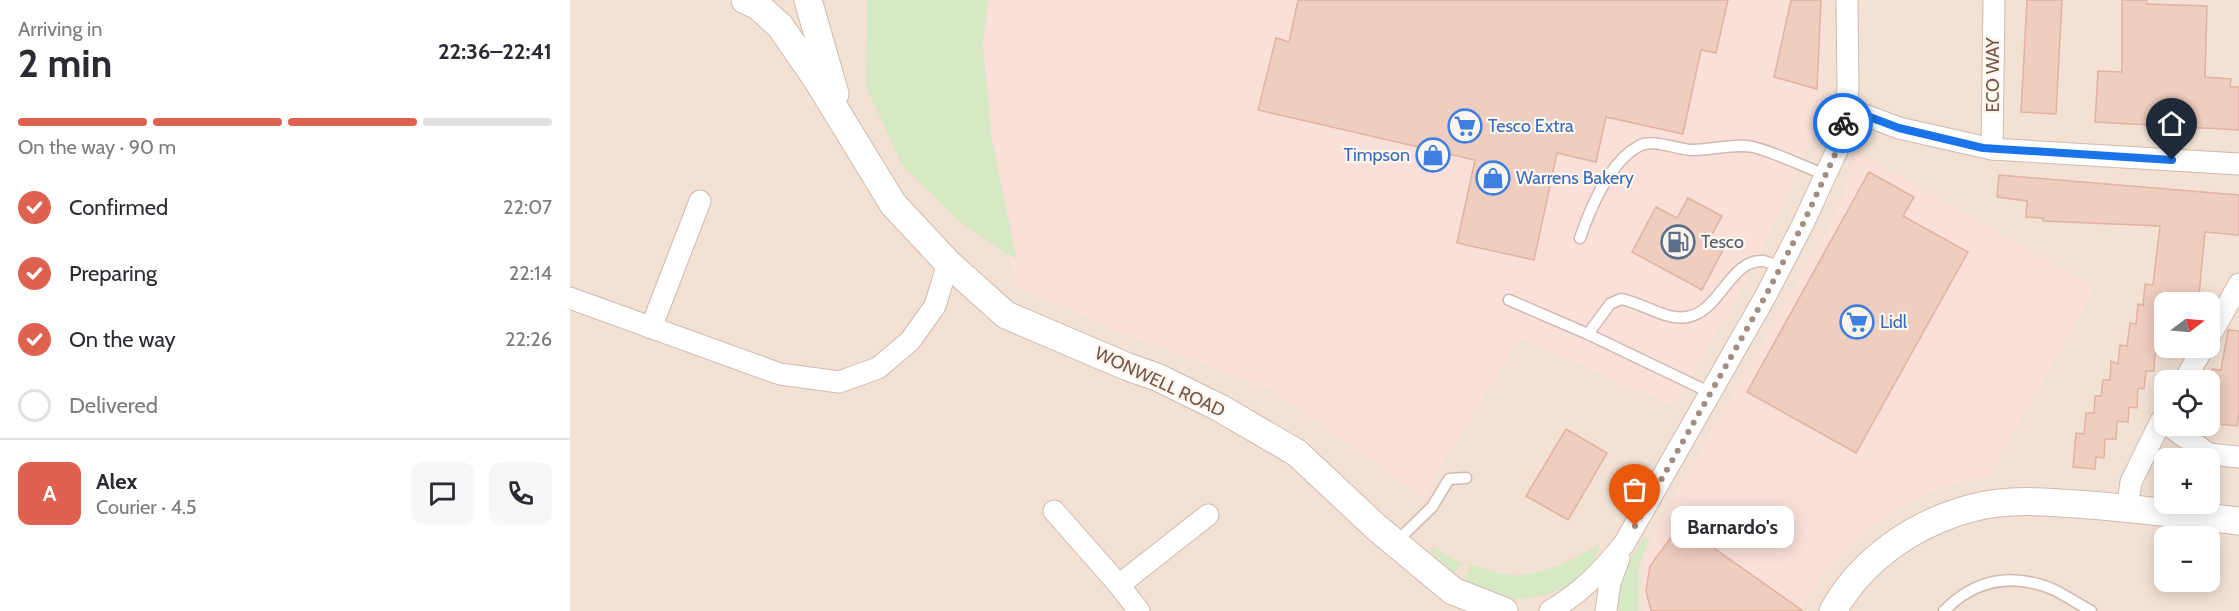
<!DOCTYPE html>
<meta charset="utf-8">
<style>
:root{--surface:#fff;--page:#f7f7f7;--text:#2b2b33;--muted:#7c7c81;--line:#e1e1e2;--accent:#df6150}
body{margin:0;font-family:Cabin,sans-serif;background:var(--page);color:var(--text);height:100vh;display:flex;flex-direction:column;font-size:22px;white-space:nowrap}
*{box-sizing:border-box;margin:0}
p{font-size:20px;color:var(--muted)}
.icon{flex:none;width:33px;height:33px;fill:none;stroke:currentColor;stroke-width:2;stroke-linecap:round;stroke-linejoin:round}
.map{position:relative;flex:1;overflow:hidden}
.side{display:flex;flex-direction:column;background:var(--surface);width:570px}
.side>*{flex:none}
.needle{width:39px;rotate:74deg}
.tools{position:absolute;left:1584px;top:292px;display:grid;gap:12px}
.tools a{display:grid;place-items:center;width:66px;height:66px;border-radius:12px;background:var(--surface);box-shadow:0 3px 15px #0003;font-size:30px}
.pin{position:absolute;display:grid;place-items:center;width:51px;height:51px;color:#fff;margin:-62px -26px;border-radius:50% 50% 50% 0;rotate:-45deg;box-shadow:0 0 6px #0007}
.pin .icon{rotate:45deg}
.courier{position:absolute;display:grid;place-items:center;width:60px;height:60px;margin:-30px;border:4px solid #1a73e8;border-radius:50%;background:#fff;color:#222;box-shadow:0 2px 8px #0007}
.bubble{position:absolute;height:42px;border-radius:12px;background:var(--surface);box-shadow:0 3px 15px #0003;font-size:20px;font-weight:800;line-height:42px;text-align:center}
.headline em{font-style:normal;font-weight:800}
.headline div{display:flex;flex-direction:column-reverse}
.headline{display:flex;align-items:center;justify-content:space-between;height:102px;padding:0 18px}
h1{font-size:39px;font-weight:800;line-height:45px}
.bar{display:grid;grid-template-columns:repeat(4,1fr);gap:9px 6px;align-content:center;height:72px;padding:0 18px}
.bar i{height:8px;border-radius:4px;background:var(--line)}
.bar .selected{background:var(--accent)}
.bar p{grid-column:span 4}
.line{display:flex;align-items:center;gap:15px;padding:0 18px;border-top:2px solid var(--line)}
.line div{flex:1}
.round{display:grid;place-items:center;flex:none;width:63px;height:63px;border-radius:12px;background:var(--page)}
ol{padding:0 18px;list-style:none}
li{display:flex;align-items:center;gap:18px;height:66px}
li p{margin-inline-start:auto}
li .icon{padding:6px;border-radius:50%;background:var(--accent);color:#fff;stroke-width:4}
li:last-child{color:var(--muted)}
li i{width:33px;height:33px;border:3px solid var(--line);border-radius:50%}
main{display:flex;flex:1;min-height:0}
.map>svg:first-child{display:block}
.residential{fill:#f3e2d4;fill-rule:evenodd}
.commercial{fill:#fbe0da}
.green{fill:#d7e8c5}
.building{fill:#efcdbf;stroke:#e1b2a0;stroke-width:1.5}
.lines{fill:none;stroke-linecap:round;stroke-linejoin:round}
.service-casing{stroke:#cfbaaf;stroke-width:13}
.minor-casing{stroke:#cfbaaf;stroke-width:23}
.tertiary-casing{stroke:#cfbaaf;stroke-width:29}
.service{stroke:#fff;stroke-width:10}
.minor{stroke:#fff;stroke-width:21}
.tertiary{stroke:#fff;stroke-width:27}
.done{stroke:#a38c82;stroke-width:6;stroke-dasharray:0 10.8}
.route{stroke:#1a73e8;stroke-width:8}
.labels{text-anchor:middle;dominant-baseline:central;stroke-width:4.5;stroke-linejoin:round;paint-order:stroke}
.street-label{font-size:18px;fill:#73564c;stroke:#fef5ec}
.shop-label{font-size:18px;fill:#366cbe;stroke:#fef5ec;text-anchor:start}
.service-label{font-size:18px;fill:#4e5e75;stroke:#fef5ec;text-anchor:start}
</style>
<main>
<section class="side">
<div class="headline"><div><h1>2 min</h1><p>Arriving in</p></div><em>22:36–22:41</em></div>
<div class="bar"><i class="selected"></i><i class="selected"></i><i class="selected"></i><i></i><p>On the way · 90 m</p></div>
<ol>
<li><svg class="icon" aria-label="check" viewBox="0 0 24 24"><path d="M5 12l5 5 9-10"/></svg>Confirmed<p>22:07</p></li>
<li><svg class="icon" aria-label="check" viewBox="0 0 24 24"><path d="M5 12l5 5 9-10"/></svg>Preparing<p>22:14</p></li>
<li><svg class="icon" aria-label="check" viewBox="0 0 24 24"><path d="M5 12l5 5 9-10"/></svg>On the way<p>22:26</p></li>
<li><i></i>Delivered</li>
</ol>
<div class="line" style="height:108px"><b class="round" style="background:var(--accent);color:#fff">A</b><div><b>Alex</b><p>Courier · 4.5</p></div><a class="round"><svg class="icon" aria-label="chat" viewBox="0 0 24 24"><path d="M4 5h16v11H9l-5 4z"/></svg></a><a class="round"><svg class="icon" aria-label="phone" viewBox="0 0 24 24"><path d="M5 4h4l2 5-3 2q2 4 5 5l2-3 5 2v4C11 20 4 13 5 4z"/></svg></a></div>
</section>
<div class="map">
<svg width="1669" height="611" viewBox="0 0 1669 611">
<rect width="100%" height="100%" fill="#fbf1e6"/>
<path class="residential" d="M 0,0 L 1669,0 L 1669,611 L 0,611 ZM 1594,303 L 1640,303 L 1640,348 L 1594,348 ZM 1594,381 L 1640,381 L 1640,426 L 1594,426 ZM 1594,459 L 1640,459 L 1640,504 L 1594,504 ZM 1594,537 L 1640,537 L 1640,582 L 1594,582 Z"/>
<g class="commercial">
<polygon points="417,0 1256,0 1250,124 1176,281 1103,406 954,339 948,341 852,496 703,390 547,331 446,285 408,127"/>
<polygon points="1286,151 1525,288 1419,475 1369,488 1334,505 1305,524 1262,563 1229,611 1075,611 1073,585 1078,554 1097,509 1251,241 1272,200"/>
</g>
<g class="green">
<polygon points="297,0 418,0 413,44 422,139 447,260 390,222 332,165 296,87"/>
<path d="M 1074,536 L 1079,539 L 1069,566 L 1069,611 L 1048,611 C 1041,584 1062,558 1074,536 Z"/>
<path d="M 1030,544 C 1021,578 990,595 956,598 C 950,599 943,600 937,599 C 921,596 909,588 895,580 L 901,564 C 917,569 935,577 952,575 C 980,572 1007,558 1030,544 Z"/>
<polygon points="863,547 892,564 884,573 861,552"/>
</g>
<g class="building">
<polygon points="728,0 1158,0 1146,53 1131,50 1113,134 1036,117 1026,162 987,153 964,260 887,243 905,160 688,110 706,38 719,42"/>
<polygon points="1221,0 1251,0 1247,89 1204,77"/>
<polygon points="1457,0 1492,0 1486,114 1451,112"/>
<polygon points="1552,0 1577,0 1577,4 1637,6 1635,77 1661,79 1660,87 1669,87 1669,130 1525,122 1528,71 1552,72"/>
<polygon points="1299,172 1344,197 1333,216 1398,252 1286,453 1177,392"/>
<polygon points="1429,175 1669,195 1669,235 1635,232 1629,295 1617,294 1616,303 1594,303 1594,354 1585,353 1584,371 1576,371 1574,389 1568,388 1567,408 1559,407 1558,422 1547,421 1546,439 1535,439 1534,458 1526,457 1525,469 1503,467 1506,433 1514,434 1516,413 1524,413 1525,396 1531,396 1533,380 1540,380 1541,361 1548,364 1550,345 1557,346 1560,323 1566,324 1568,304 1573,305 1575,284 1583,285 1590,226 1473,221 1473,218 1456,217 1457,201 1427,197"/>
<polygon points="1118,198 1152,216 1140,238 1155,246 1132,290 1062,252 1086,207 1107,218"/>
<polygon points="1658,330 1669,331 1669,412 1667,426 1640,423 1640,389 1642,369 1651,370"/>
<polygon points="996,429 1037,453 998,520 956,496"/>
<polygon points="1110,525 1121,532 1233,611 1081,611 1076,591 1080,566"/>
</g>
<g class="lines">
<g class="service-casing">
<g id="service">
<path d="M 1010,238 C 1020,209 1040,161 1069,146 C 1084,138 1107,150 1123,150 C 1140,150 1167,143 1183,147 C 1207,153 1232,166 1256,175"/>
<polyline points="939,300 1018,334 1139,392"/>
<path d="M 1018,334 L 1040,304 L 1051,299 C 1073,303 1096,321 1117,317 C 1150,312 1160,259 1193,261 C 1198,262 1205,265 1210,267"/>
<polyline points="825,543 862,507 879,479 896,478"/>
<path d="M 1374,611 C 1404,580 1440,573 1480,588 C 1494,594 1508,604 1521,611"/>
</g>
</g>
<g class="minor-casing">
<g id="minor">
<polyline points="1276,108 1329,128 1422,149 1669,164"/>
<polyline points="1422,149 1424,0"/>
<polyline points="0,298 210,374 269,382 308,368 340,341 365,306 378,263"/>
<polyline points="81,328 130,201"/>
<polyline points="1640,336 1669,284"/>
<polyline points="1614,381 1633,348"/>
<polyline points="1599,426 1639,454 1669,457"/>
<polyline points="1557,508 1561,482 1591,421"/>
<polyline points="484,511 549,585 569,611"/>
<polyline points="549,585 638,515"/>
<path d="M 980,611 C 1013,591 1030,573 1054,544 L 1195,297 L 1232,226 L 1268,148 L 1278,89 L 1277,0"/>
<polyline points="1036,611 1040,583 1049,558"/>
</g>
</g>
<g class="tertiary-casing">
<g id="tertiary">
<polyline points="175,0 188,6 210,26 246,78 323,204 378,263 436,315 558,367 587,377 650,408 727,453 807,528 883,591 934,611"/>
<polyline points="238,0 265,94"/>
<path d="M 1263,611 C 1292,559 1345,523 1402,508 C 1440,498 1481,502 1519,505 C 1569,509 1619,515 1669,521"/>
</g>
</g>
<use href="#service" class="service"/>
<use href="#minor" class="minor"/>
<use href="#tertiary" class="tertiary"/>
</g>
<g class="lines">
<polyline class="done" points="1065,526 1195,297 1232,226 1268,148 1273,123"/>
<polyline class="route" points="1273,123 1276,108 1329,128 1413,148 1602,160"/>
</g>
<defs>
<g id="supermarket-ring" transform="scale(1.725)"><circle r="9.5" fill="#fef5ec" stroke="#3f7fe0" stroke-width="1.5"/><path d="M-6-5.5h2.5l.6 2H6L4.5 2H-2.5L-4.4-4H-6ZM-1.5 3.2a1.3 1.3 0 1 0 .1 0ZM3 3.2a1.3 1.3 0 1 0 .1 0Z" fill="#3f7fe0"/></g>
<g id="shop-ring" transform="scale(1.725)"><circle r="9.5" fill="#fef5ec" stroke="#3f7fe0" stroke-width="1.5"/><path d="M-5-2.5h2.3a2.7 3.5 0 0 1 5.4 0H5L5.5 6h-11ZM-1.5-2.5h3a1.5 2.3 0 0 0-3 0Z" fill="#3f7fe0"/></g>
<g id="fuel-ring" transform="scale(1.725)"><circle r="9.5" fill="#fef5ec" stroke="#5c6f8a" stroke-width="1.5"/><path d="M-5.5-6h7V0h2V4h1.3V-2.5L3-4.5l.8-.8L6-3V5H2.5V1h-1V6h-7ZM-4.2-4.7v3.2H.2V-4.7Z" fill="#5c6f8a"/></g>
</defs>
<g fill-rule="evenodd">
<use href="#supermarket-ring" x="895" y="126"/>
<use href="#shop-ring" x="863" y="155"/>
<use href="#shop-ring" x="923" y="178"/>
<use href="#fuel-ring" x="1108" y="242"/>
<use href="#supermarket-ring" x="1287" y="322"/>
</g>
<g class="labels">
<g class="street-label">
<text transform="translate(1423 75) rotate(-90)">ECO WAY</text>
<text transform="translate(590 382) rotate(25)">WONWELL ROAD</text>
</g>
<g class="shop-label">
<text x="918" y="126">Tesco Extra</text>
<text x="840" y="155" text-anchor="end">Timpson</text>
<text x="946" y="178">Warrens Bakery</text>
<text x="1310" y="322">Lidl</text>
</g>
<g class="service-label">
<text x="1131" y="242">Tesco</text>
</g>
</g>
</svg>
<div class="tools">
<a><svg class="needle" viewBox="-14 -14 28 28"><path d="M0-13l5 13h-10z" fill="#e53935"/><path d="M0 13l5-13h-10z" fill="#7c7c81"/></svg></a>
<a><svg class="icon" aria-label="locate" viewBox="0 0 24 24"><circle cx="12" cy="12" r="6"/><path d="M12 2v4M12 18v4M2 12h4M18 12h4"/></svg></a>
<a>+</a>
<a>−</a>
</div>
<div class="pin" style="left:1065px;top:526px;background:#ea580c"><svg class="icon" aria-label="bag" viewBox="0 0 24 24"><path d="M5 8h14l-1 12H6zM9 8a3 3 0 0 1 6 0"/></svg></div>
<div class="pin" style="left:1602px;top:160px;background:#1f2937"><svg class="icon" aria-label="home" viewBox="0 0 24 24"><path d="M3 11l9-7 9 7M6 9v11h12V9"/></svg></div>
<div class="courier" style="left:1273px;top:123px"><svg class="icon" aria-label="bike" viewBox="0 0 24 24"><circle cx="6" cy="16" r="4"/><circle cx="18" cy="16" r="4"/><path d="M6 16l4-8h5l3 8M10 8l3 8H6M13 5h3"/></svg></div>
<div class="bubble" style="left:1101px;top:506px;width:123px">Barnardo's</div>
</div>
</main>
